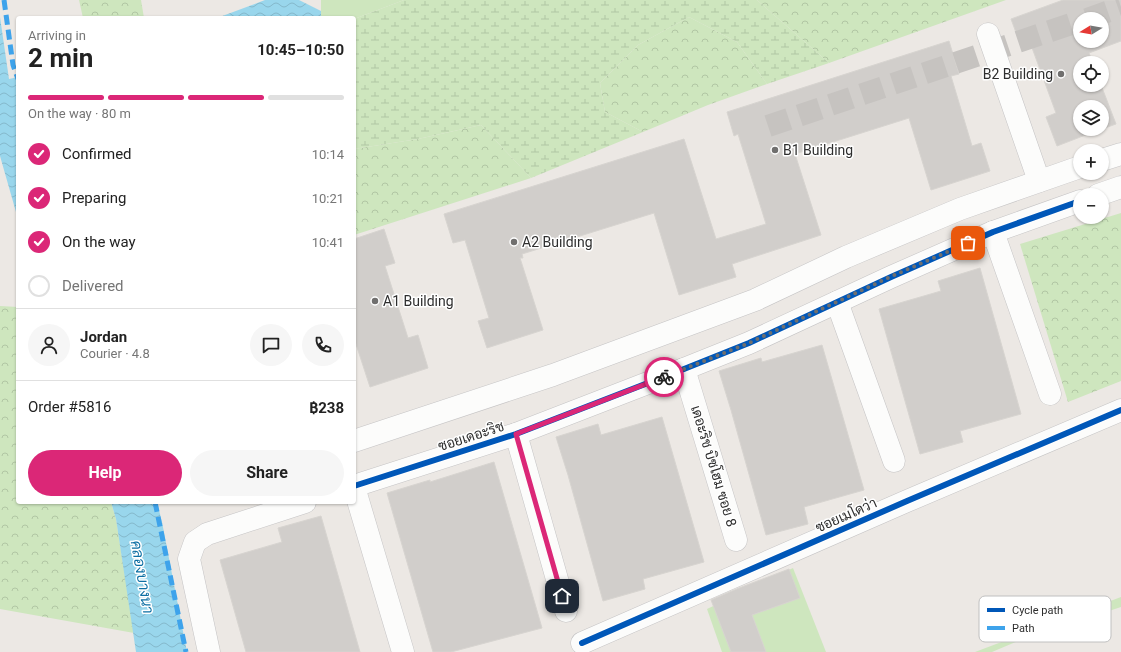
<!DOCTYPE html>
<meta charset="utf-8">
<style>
:root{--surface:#fff;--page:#f6f6f6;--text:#222;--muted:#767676;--line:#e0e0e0;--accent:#db2777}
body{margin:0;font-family:Roboto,Sarabun,sans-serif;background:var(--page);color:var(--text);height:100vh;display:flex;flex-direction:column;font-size:15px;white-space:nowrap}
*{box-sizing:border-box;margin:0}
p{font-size:13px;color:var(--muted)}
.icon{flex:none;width:22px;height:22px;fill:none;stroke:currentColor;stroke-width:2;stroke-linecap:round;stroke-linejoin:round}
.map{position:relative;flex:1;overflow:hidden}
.drawer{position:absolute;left:16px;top:16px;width:340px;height:488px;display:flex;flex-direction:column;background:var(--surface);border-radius:4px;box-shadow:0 1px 3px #0004}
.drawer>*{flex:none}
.needle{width:26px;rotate:259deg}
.fabs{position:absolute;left:1073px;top:12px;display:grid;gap:8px}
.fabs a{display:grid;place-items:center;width:36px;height:36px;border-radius:50%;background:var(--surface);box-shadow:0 1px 3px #0004;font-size:20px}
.pin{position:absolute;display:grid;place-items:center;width:34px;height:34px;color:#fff;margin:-17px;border-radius:8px;box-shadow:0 2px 6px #0006}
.courier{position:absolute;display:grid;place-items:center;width:40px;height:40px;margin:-20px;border:3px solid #db2777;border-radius:50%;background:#fff;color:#222;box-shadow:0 1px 5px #0007}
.headline em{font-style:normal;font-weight:700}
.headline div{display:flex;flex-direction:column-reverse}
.headline{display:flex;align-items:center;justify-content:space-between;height:68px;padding:0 12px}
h1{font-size:26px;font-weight:700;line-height:30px}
.bar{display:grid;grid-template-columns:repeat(4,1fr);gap:6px 4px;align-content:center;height:48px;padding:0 12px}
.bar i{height:5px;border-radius:3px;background:var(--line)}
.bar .selected{background:var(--accent)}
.bar p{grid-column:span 4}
.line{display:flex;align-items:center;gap:10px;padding:0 12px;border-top:1px solid var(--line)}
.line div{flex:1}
.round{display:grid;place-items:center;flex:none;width:42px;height:42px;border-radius:21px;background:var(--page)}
ol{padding:0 12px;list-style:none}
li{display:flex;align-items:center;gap:12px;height:44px}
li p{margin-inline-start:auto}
li .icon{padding:4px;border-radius:50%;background:var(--accent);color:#fff;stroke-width:4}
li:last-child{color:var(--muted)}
li i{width:22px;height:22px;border:2px solid var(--line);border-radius:50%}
.action{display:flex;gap:8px;margin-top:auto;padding:8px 12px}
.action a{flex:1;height:46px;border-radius:24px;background:var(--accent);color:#fff;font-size:16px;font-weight:700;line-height:46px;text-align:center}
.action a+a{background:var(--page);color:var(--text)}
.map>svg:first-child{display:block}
.grass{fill:#cee6be}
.forest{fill:url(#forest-crowns)}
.wetland{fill:url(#wetland-marsh)}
.water{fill:url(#water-waves)}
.building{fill:#d1cecb;stroke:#d7d4d0;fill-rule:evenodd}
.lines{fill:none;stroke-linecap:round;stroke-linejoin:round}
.minor-tunnel{stroke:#c6c3c0;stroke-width:22;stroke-dasharray:22 11;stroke-linecap:butt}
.minor-casing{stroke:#c5c4c5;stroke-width:23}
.minor{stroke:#fcfcfb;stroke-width:22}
.quiet{stroke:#3ea3eb;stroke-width:5;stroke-dasharray:10 5;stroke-linecap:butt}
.cycleway-casing{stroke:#fff;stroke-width:8}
.cycleway{stroke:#0057b8;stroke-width:6}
.done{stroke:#706f6e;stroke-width:4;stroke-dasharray:0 7.2}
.route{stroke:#db2777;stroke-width:5}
.poi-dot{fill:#706f6e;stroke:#fff;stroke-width:1.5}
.labels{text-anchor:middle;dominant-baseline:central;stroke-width:3;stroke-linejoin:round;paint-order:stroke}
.poi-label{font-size:14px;fill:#2e2e2e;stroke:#fff;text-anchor:start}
.street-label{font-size:14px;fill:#2e2e2e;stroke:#fff}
.water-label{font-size:15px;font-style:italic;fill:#0d6fa3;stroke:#fff}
.key{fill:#fff;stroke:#c0c0c0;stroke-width:1}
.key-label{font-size:11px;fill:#2e2e2e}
</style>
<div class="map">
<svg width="1121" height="652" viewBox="0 0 1121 652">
<defs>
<pattern id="forest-crowns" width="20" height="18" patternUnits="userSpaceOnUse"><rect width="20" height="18" fill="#cee6be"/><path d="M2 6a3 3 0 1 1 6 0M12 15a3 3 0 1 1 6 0" fill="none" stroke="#b1c6a4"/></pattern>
<pattern id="wetland-marsh" width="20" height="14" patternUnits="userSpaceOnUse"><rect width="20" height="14" fill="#cee6be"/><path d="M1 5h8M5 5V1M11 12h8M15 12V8" fill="none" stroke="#b1c6a4"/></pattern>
<pattern id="water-waves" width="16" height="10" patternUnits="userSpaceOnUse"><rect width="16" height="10" fill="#99d6ec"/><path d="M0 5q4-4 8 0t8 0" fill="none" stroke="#84b8cb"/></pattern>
</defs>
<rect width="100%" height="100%" fill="#ece8e4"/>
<g class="grass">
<polygon points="321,0 404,0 354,19 321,18"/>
<polygon points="793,568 826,652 722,652 707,609"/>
<polygon points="1121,597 1121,607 1018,641 992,652 975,652"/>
</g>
<g class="forest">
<polygon points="79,0 141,0 144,18 83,18"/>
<polygon points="757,0 1006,0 829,63"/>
<polygon points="689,17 737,42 767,84 708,105 643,132 605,112 600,83 638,45"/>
<polygon points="481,125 531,178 354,235 354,149 418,139"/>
<polygon points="1121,213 1121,381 1068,402 1020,244"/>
<polygon points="0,306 18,307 18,502 111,502 116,519 134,633 0,609"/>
</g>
<polygon class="wetland" points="404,0 757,0 829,63 767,84 737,42 689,17 638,45 600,83 605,112 643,132 531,178 481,125 418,139 354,149 354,19"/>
<g class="water">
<polygon points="265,0 299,0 321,11 321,18 217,18"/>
<polygon points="0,17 9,79 18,77 18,219 0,156"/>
<polygon points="111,502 157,502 162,522 187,652 136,652 116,519"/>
</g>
<g class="building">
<path d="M 1063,0 L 1121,0 L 1121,41 L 1089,53 L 1093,63 L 1080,63 L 1080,85 L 1101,85 L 1116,124 L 1102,129 L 1102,107 L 1080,107 L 1080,129 L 1101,129 L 1057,146 L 1046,117 L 1056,113 L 1031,45 L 1022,49 L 1011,19 ZM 1080,19 L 1102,19 L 1102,41 L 1080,41 Z"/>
<polygon points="949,41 959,74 951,76 972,146 981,143 990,171 931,190 909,118 795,154 821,235 732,264 736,277 679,295 654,213 522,254 523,258 520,258 543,330 487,348 478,321 489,318 465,240 453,243 444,214 684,139 716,239 766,224 738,134 734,136 727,112"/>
<polygon points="384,229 395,263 385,266 408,338 418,335 428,368 370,387 354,338 354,239"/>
<polygon points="980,268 1021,414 960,431 963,442 920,454 879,309 941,291 938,281"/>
<polygon points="822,345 864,490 804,507 808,524 766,535 731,410 719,371 761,358 762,362"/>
<polygon points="662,417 704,562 643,579 645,589 603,601 568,475 556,437 598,424 601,435"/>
<polygon points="494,462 542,628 451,652 433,652 387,493 430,480 430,482"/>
<polygon points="321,516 360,652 246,652 220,560 282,542 278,528"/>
<polygon points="789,569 800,598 752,615 766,652 731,652 711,600 739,588"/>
</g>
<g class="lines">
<g class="minor-tunnel">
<polyline points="1087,19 1121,7"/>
<polyline points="768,126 1080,21"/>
</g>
<g class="minor-casing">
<g id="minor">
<polyline points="988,34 1039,181"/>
<polyline points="1102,160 1121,154"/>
<polyline points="1098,195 1121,187"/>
<polyline points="993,232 1050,394"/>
<polyline points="837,302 894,461"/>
<polyline points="684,369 736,540"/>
<polyline points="516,434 566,611"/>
<polyline points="354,441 553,375 755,300 846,257 960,209 1080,167"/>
<polyline points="354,486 516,434 684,369 749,343 891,277 993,232 1080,201"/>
<polyline points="354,487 403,652"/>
<polyline points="582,643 907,501 1121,410"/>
<polyline points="209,652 189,559 195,542 207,534 305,502"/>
</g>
</g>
<use href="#minor" class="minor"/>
<g class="quiet">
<polyline points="4,0 13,65 18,79"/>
<polyline points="155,502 186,652"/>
</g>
<g class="cycleway-casing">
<g id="cycleway">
<polyline points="354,486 516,434 684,369 749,343 891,277 993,232 1080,201"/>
<polyline points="582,643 907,501 1121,410"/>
</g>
</g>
<use href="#cycleway" class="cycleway"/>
</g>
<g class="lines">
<polyline class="done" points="664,377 749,343 890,277 968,243"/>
<polyline class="route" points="562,596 516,434 664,377"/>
</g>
<g class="poi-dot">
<circle cx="1061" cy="74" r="4"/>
<circle cx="775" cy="150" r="4"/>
<circle cx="514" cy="242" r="4"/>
<circle cx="375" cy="301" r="4"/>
</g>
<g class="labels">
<g class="poi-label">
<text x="1053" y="74" text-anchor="end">B2 Building</text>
<text x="783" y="150">B1 Building</text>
<text x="522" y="242">A2 Building</text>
<text x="383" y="301">A1 Building</text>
</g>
<g class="street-label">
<text transform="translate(471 436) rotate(-18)">ซอยเดอะริช</text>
<text transform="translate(714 466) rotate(73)">เดอะริช บิซโฮม ซอย 8</text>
<text transform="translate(846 515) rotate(-24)">ซอยเมโดว่า</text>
</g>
<g class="water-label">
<text transform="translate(142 577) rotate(80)">คลองบางนา</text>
</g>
</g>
<rect x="979" y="596" width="132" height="46" rx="6" class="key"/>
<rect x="987" y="608" width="18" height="4" fill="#0057b8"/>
<rect x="987" y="626" width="18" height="4" fill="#3ea3eb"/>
<g class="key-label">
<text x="1012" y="614">Cycle path</text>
<text x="1012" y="632">Path</text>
</g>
</svg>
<div class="fabs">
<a><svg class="needle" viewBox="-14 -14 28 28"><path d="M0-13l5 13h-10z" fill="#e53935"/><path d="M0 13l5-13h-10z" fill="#767676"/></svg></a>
<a><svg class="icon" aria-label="locate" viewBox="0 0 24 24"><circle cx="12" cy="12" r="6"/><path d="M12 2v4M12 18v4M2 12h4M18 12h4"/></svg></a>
<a><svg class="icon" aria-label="layers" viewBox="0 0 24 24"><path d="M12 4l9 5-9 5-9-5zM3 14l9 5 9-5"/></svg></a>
<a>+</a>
<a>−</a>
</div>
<div class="pin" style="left:968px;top:243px;background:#ea580c"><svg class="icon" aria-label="bag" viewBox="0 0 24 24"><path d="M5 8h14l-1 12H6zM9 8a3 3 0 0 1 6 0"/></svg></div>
<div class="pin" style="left:562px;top:596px;background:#1f2937"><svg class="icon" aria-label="home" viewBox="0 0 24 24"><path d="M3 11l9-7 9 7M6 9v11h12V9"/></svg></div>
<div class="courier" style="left:664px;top:377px"><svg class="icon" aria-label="bike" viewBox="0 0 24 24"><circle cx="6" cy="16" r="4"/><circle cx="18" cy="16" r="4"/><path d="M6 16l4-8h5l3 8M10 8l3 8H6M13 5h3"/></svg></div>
<section class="drawer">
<div class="headline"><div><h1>2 min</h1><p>Arriving in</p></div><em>10:45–10:50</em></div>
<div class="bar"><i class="selected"></i><i class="selected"></i><i class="selected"></i><i></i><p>On the way · 80 m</p></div>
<ol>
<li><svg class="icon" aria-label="check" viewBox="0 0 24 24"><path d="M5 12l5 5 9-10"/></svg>Confirmed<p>10:14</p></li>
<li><svg class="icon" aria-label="check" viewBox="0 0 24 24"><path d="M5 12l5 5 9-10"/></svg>Preparing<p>10:21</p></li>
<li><svg class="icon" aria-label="check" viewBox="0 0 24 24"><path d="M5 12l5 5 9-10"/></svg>On the way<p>10:41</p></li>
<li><i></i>Delivered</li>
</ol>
<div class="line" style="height:72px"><a class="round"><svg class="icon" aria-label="person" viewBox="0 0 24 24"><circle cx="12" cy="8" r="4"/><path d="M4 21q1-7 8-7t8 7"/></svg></a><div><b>Jordan</b><p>Courier · 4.8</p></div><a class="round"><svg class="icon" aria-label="chat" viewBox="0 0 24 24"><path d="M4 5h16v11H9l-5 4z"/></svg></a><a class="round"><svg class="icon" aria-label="phone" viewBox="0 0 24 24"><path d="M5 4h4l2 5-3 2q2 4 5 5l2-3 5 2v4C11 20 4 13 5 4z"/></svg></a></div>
<div class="line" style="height:52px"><div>Order #5816</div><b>฿238</b></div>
<div class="action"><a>Help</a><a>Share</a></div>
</section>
</div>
